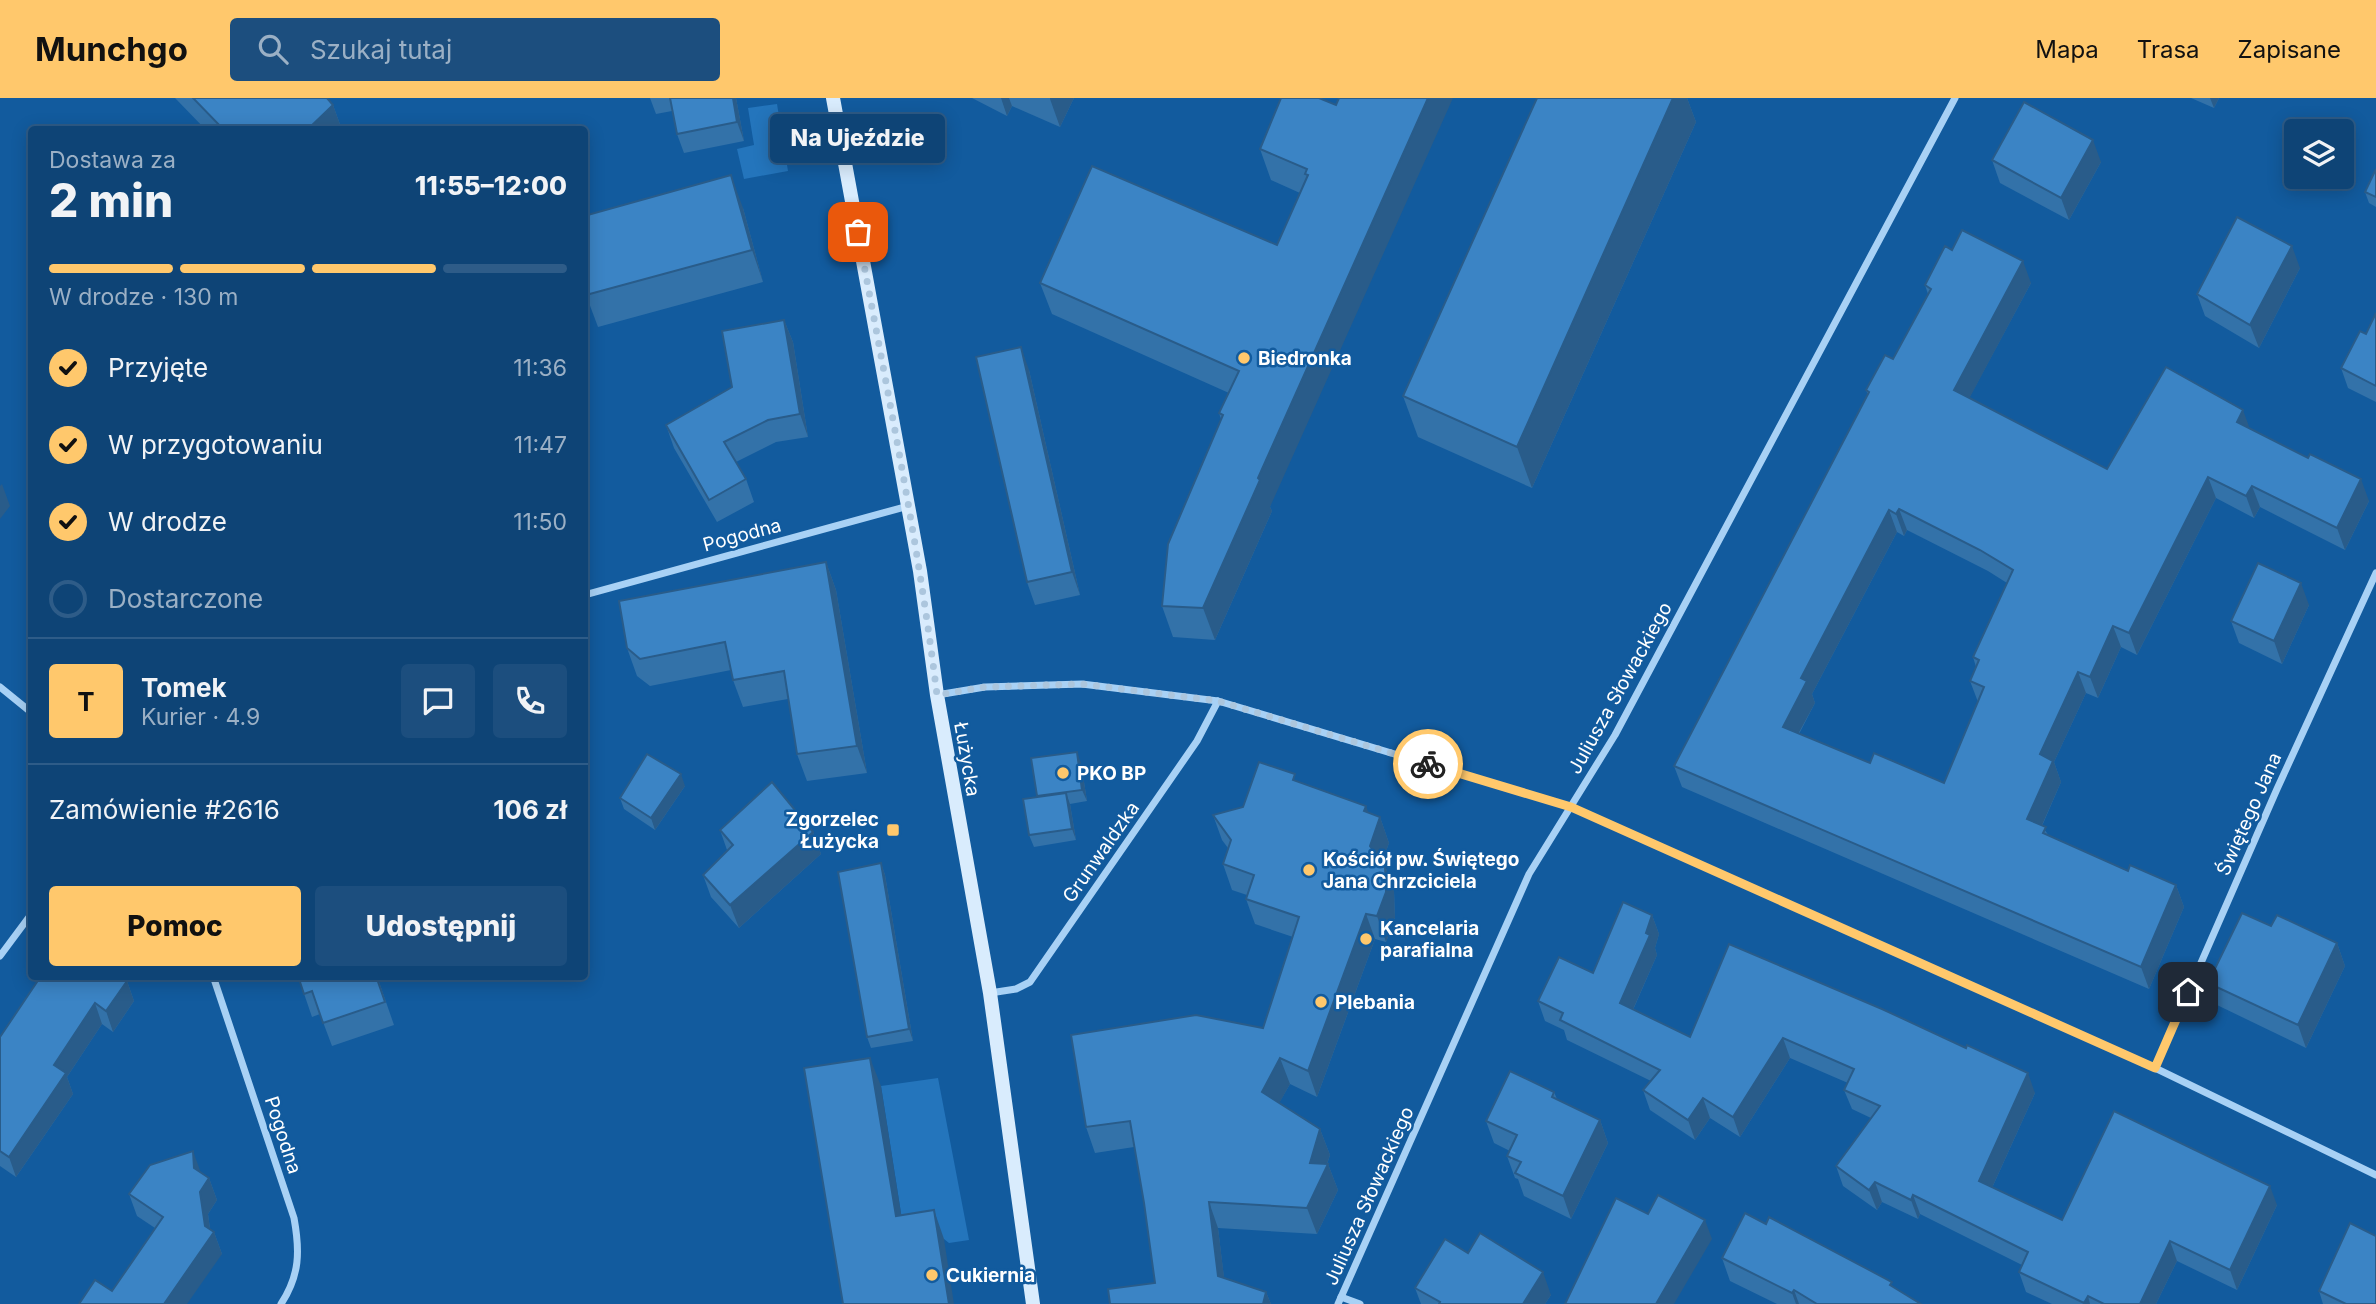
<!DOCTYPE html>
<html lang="pl">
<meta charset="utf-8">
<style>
:root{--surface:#0e4476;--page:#1c4e7e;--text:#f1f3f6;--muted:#9bb0c5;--line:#2e5c88;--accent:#ffc86c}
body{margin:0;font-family:Inter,sans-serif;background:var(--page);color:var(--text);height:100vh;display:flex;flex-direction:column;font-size:26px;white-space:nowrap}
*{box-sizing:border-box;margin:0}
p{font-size:23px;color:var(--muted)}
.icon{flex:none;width:38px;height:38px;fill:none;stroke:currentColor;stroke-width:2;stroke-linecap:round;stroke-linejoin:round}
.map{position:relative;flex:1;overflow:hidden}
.sheet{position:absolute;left:28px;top:28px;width:560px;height:854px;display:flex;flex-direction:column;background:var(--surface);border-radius:7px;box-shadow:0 4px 18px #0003,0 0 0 2px var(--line)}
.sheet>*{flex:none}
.controls{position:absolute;left:2284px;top:21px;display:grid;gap:14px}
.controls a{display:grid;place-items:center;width:70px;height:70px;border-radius:7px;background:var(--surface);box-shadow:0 4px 18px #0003,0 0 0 2px var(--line);font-size:35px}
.pin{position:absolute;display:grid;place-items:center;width:60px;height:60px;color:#fff;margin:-30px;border-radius:14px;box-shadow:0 4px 10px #0006}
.courier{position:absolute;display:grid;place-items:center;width:70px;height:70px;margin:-35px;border:5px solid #ffc86c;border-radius:50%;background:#fff;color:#222;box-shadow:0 2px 9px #0007}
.bubble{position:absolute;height:49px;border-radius:7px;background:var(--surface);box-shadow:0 4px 18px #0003,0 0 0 2px var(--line);font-size:23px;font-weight:800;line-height:49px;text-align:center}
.summary em{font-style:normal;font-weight:800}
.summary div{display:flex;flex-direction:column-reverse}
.summary{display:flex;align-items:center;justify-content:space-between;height:119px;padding:0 21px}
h1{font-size:46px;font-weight:800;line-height:52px}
.bar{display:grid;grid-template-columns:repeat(4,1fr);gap:10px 7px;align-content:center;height:84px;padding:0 21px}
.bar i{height:9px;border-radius:5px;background:var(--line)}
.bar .current{background:var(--accent)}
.bar p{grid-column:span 4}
.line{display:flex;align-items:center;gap:18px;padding:0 21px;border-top:2px solid var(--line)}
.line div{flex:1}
.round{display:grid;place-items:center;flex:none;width:74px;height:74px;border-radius:7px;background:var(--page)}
ol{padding:0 21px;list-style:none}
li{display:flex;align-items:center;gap:21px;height:77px}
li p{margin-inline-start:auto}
li .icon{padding:7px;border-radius:50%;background:var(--accent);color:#111;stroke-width:4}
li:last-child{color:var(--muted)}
li i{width:38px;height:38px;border:4px solid var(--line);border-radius:50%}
.cta{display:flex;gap:14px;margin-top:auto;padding:14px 21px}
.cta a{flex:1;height:80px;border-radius:7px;background:var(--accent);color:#111;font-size:28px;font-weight:800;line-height:80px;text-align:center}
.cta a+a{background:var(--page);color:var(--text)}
header{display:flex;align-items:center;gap:42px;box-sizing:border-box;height:98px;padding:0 35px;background:var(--accent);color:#111}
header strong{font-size:33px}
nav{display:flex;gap:38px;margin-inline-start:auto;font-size:24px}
.search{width:490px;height:63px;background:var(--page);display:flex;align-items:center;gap:18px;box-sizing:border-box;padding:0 24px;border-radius:7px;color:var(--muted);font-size:26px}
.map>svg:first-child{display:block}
.green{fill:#2475bc}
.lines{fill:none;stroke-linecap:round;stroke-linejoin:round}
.minor{stroke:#a8d1f5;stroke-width:7}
.secondary{stroke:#d9ecfd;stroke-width:14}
.wall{fill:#3372a9;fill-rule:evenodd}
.shaded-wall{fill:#295c8a}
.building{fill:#3b84c5;stroke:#295c8a;stroke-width:2;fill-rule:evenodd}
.done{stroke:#acc6dd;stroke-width:7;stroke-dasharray:0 12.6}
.route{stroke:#ffc86c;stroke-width:9}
.poi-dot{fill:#ffc86c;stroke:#125b9e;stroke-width:2.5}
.labels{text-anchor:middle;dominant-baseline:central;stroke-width:5;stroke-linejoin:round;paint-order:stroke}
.poi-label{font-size:19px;font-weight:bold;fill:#fff;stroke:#125b9e;text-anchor:start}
.street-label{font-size:19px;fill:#fff;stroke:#125b9e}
</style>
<header>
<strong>Munchgo</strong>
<div class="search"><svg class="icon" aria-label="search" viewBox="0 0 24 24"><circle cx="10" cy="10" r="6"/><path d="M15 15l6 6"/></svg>Szukaj tutaj</div>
<nav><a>Mapa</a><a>Trasa</a><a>Zapisane</a></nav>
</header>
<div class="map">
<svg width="2376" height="1206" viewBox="0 0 2376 1206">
<rect width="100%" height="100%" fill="#125b9e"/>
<g class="green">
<polygon points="777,6 788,73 744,81 737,51 754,47 748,10"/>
<polygon points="938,980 969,1142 949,1145 944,1141 906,1147 881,988"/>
</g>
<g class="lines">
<g class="minor">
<polyline points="584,497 908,408"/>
<polyline points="0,589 32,615"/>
<polyline points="937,597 985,589 1082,586 1218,603 1571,709 2155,970 2376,1077"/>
<polyline points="0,858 32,815"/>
<path d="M 213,878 L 294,1120 C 300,1153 300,1177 281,1206"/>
<polyline points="990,895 1016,891 1030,884 1197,643 1218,603"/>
<polyline points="2155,970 2277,691 2376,475"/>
<polyline points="1341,1199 1360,1206"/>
<polyline points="1338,1206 1529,776 1615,637 1955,0"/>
</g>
<polyline class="secondary" points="833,0 920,473 937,597 990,895 1033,1206"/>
</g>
<g class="wall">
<polygon points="175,0 327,0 333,7 342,32 206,32"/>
<polygon points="650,0 736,0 744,43 684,55 677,36 672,13 656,16"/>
<polygon points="972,0 1074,0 1060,29 1012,8 1007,18"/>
<polygon points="1537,0 1687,0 1696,24 1532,390 1418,339 1403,298"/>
<polygon points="2191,0 2219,0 2214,10"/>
<polygon points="1336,7 1270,409 1272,413 1215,542 1173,539 1162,508 1221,321 1219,315 1229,295 1052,216 1040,185 1277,147 1300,95 1271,82 1260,51"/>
<polygon points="1992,62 2101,64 2069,122 2000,85"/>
<polygon points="2376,71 2376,109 2369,105 2365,94"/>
<polygon points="743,110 763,184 598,229 586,197"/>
<path d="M 1952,152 L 2031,185 L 1969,300 L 2107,371 L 2250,331 L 2369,403 L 2345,452 L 2260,409 L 2254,420 L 2216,400 L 2137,557 L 2121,549 L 2098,600 L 2086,595 L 2054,664 L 2061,684 L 2042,728 L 2049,738 L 2128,773 L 2176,787 L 2184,809 L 2149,891 L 1682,689 L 1674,668 L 1868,297 L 1866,292 L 1893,261 L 1928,196 L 1925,187 ZM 1907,432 L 1988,473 L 2007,485 L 1973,559 L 1976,569 L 1970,583 L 1978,604 L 1944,685 L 1870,665 L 1799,636 L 1815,605 L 1812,596 L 1897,434 L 1904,438 Z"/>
<polygon points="2300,170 2259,250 2205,218 2197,196"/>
<polygon points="2376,215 2376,304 2348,290 2341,270 2366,236"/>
<polygon points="784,222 793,244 808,339 776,344 736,364 746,381 754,404 717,424 674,350 666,327 732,289"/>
<polygon points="1029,272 1080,497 1035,507 1027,484"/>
<polygon points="826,464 836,492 867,675 807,683 797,656 788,601 743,609 733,582 731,572 650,588 637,578 627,550"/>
<polygon points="2309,507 2282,566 2239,545 2231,523"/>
<polygon points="1031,660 1081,665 1087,703 1070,706 1076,742 1034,749 1029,737 1037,699"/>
<polygon points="1298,684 1380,719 1389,745 1382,764 1385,768 1394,793 1395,820 1386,844 1375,841 1317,999 1290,986 1279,1005 1320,1031 1330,1057 1327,1066 1328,1066 1338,1092 1317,1136 1218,1130 1224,1180 1266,1194 1271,1206 1110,1206 1155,1185 1144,1105 1134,1049 1095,1055 1086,1029 1263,930 1293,839 1255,826 1246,801 1247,797 1232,792 1223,766 1228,750 1222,742 1213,717 1243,709"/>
<polygon points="685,688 655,732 624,711 620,700"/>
<polygon points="720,732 813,734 821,756 739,830 711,799 703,777 727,752"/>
<polygon points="881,765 885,777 913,943 871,950 867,939"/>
<polygon points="1652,817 1659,836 1655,850 1657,857 1633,912 1690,939 1729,846 2035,995 1992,1090 2062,1122 2277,1107 2237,1192 2177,1163 2156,1206 2052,1206 2026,1194 2019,1174 2022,1167 1920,1116 1918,1121 1882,1104 1877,1112 1843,1088 1836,1068 1871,1020 1852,1011 1844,992 1848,985 1790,960 1740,1039 1710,1020 1695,1042 1650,1012 1643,992 1651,983 1567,942 1564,932 1545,923 1538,903 1593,875"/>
<polygon points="2271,828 2337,845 2345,868 2306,950 2217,907 2208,885"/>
<polygon points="298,878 377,878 394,927 332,948 320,916 312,919"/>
<polygon points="127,883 134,903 113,934 102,926 67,979 73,996 16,1079 0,1068 0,939"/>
<polygon points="1554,994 1557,1001 1600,1022 1608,1045 1571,1121 1524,1098 1518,1081 1515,1080 1507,1058 1510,1053 1494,1045 1486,1023"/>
<polygon points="201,1074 209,1080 217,1102 208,1116 210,1131 214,1134 222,1156 112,1193 155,1130 137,1118 129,1096"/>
<polygon points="1468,1155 1551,1197 1545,1206 1421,1206 1415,1190"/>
<polygon points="1722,1160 1894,1190 1921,1206 1777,1206 1730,1183"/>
<polygon points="2319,1193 2376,1206 2323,1206"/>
</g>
<g class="shaded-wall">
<polygon points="733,0 736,0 744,43 737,24"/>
<polygon points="1001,0 1009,0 1012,8 1007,18"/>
<polygon points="1050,0 1074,0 1060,29 1050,1"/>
<polygon points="1428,0 1453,0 1270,409 1272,413 1215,542 1203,510 1258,380"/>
<polygon points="1673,0 1687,0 1696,24 1532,390 1517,349"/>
<polygon points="2210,0 2219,0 2214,10"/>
<polygon points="333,7 342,32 307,32"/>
<polygon points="2093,42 2101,64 2069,122 2061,100"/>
<polygon points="731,77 743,110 763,184 752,152"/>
<polygon points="2292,148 2300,170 2259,250 2250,227"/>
<polygon points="2023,163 2031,185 1962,314 1954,292"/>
<polygon points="784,222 793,244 808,339 800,316"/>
<polygon points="1021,249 1029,272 1080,497 1072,474"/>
<polygon points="2243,312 2251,334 2237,324"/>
<polygon points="2208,379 2216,400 2137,557 2129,535"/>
<polygon points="2361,381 2369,403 2345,452 2337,430"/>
<polygon points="2,386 10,408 0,421 0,388"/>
<polygon points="2252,388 2260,409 2254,420 2246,398"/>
<polygon points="1899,411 1907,432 1904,438 1896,416"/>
<polygon points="1889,412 1897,434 1812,596 1815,605 1790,651 1783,629 1801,580"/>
<polygon points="826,464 836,492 867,675 857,648"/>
<polygon points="2301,485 2309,507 2282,566 2274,543"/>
<polygon points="2113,528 2121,549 2098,600 2090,579"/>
<polygon points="2078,574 2086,595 2054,664 2061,684 2035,743 2027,721 2040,656"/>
<polygon points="584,616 590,630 584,638"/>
<polygon points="1077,654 1081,665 1087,703 1082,692"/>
<polygon points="681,676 685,688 655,732 651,720"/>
<polygon points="1066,695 1070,706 1076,742 1072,731"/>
<polygon points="1366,708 1375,732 1380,719 1389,745 1379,773 1370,748 1364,713"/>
<polygon points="813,734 821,756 739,830 730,807"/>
<polygon points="881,765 885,777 913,943 909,931"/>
<polygon points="1385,768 1394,793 1395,820 1386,844 1377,818"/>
<polygon points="2176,787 2184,809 2149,891 2141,869"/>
<polygon points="1366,816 1375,841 1317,999 1308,973"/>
<polygon points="1652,817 1659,836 1655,850 1657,857 1627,925 1620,905 1646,835"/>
<polygon points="2337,845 2345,868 2306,950 2298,927"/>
<polygon points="127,883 134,903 113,934 106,913"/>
<polygon points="95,905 102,926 67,979 73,996 16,1079 9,1059 54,967"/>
<polygon points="1783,940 1790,960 1740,1039 1733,1019"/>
<polygon points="870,960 881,988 906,1147 896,1118"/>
<polygon points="1280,960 1290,986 1271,1020 1262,994"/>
<polygon points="2028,975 2035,995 1986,1103 1979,1083"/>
<polygon points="1703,1000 1710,1020 1695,1042 1688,1022"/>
<polygon points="1600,1022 1608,1045 1571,1121 1563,1098"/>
<polygon points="1320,1031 1330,1057 1324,1075 1328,1066 1338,1092 1317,1136 1307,1110 1310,1065"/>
<polygon points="193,1053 201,1075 209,1080 217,1102 208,1116 211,1138 214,1134 222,1156 187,1206 164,1206 205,1128 194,1070"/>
<polygon points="1875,1084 1882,1104 1877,1112 1869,1092"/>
<polygon points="2270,1088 2277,1107 2237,1192 2230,1172"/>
<polygon points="1913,1097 1920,1116 1918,1121 1911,1102"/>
<polygon points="1209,1104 1218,1130 1227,1203 1218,1178"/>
<polygon points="934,1112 944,1141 954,1206 949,1206"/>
<polygon points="1705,1122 1712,1141 1674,1206 1656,1206"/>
<polygon points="2170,1143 2177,1163 2156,1206 2140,1206"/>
<polygon points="1543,1174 1551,1197 1545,1206 1523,1206"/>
<polygon points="1794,1192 1799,1206 1796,1206 1792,1195"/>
<polygon points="1266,1194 1271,1206 1263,1206"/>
<polygon points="2088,1198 2090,1206 2085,1206 2084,1205"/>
</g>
<g class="building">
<polygon points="193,0 327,0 333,7 307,32 224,32"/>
<polygon points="670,0 733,0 737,24 677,36"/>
<polygon points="1281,0 1319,0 1336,7 1339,0 1428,0 1258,380 1260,382 1203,510 1162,508 1168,446 1223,317 1219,315 1239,273 1040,185 1092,68 1277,147 1308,77 1305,76 1307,71 1260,51"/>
<polygon points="1537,0 1673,0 1517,349 1403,298"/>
<polygon points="2024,4 2093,42 2061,100 1992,62"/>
<polygon points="2376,71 2376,99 2365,94"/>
<polygon points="731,77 752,152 586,197 584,191 584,118"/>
<polygon points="2237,119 2292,148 2250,227 2197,196"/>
<path d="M 1962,132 L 2023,163 L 1954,292 L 2107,371 L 2166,269 L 2243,312 L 2237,324 L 2308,360 L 2310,356 L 2361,381 L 2337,430 L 2252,388 L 2246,398 L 2208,379 L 2129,535 L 2113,528 L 2090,579 L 2078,574 L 2040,656 L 2053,663 L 2027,721 L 2046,729 L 2043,735 L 2128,773 L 2130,767 L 2176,787 L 2141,869 L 1674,668 L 1869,294 L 1866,292 L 1885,257 L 1893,261 L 1931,191 L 1925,187 L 1945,148 L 1952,152 ZM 1899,411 L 1980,452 L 2013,472 L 1973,559 L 1979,562 L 1970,583 L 1984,589 L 1944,685 L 1874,655 L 1870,665 L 1783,629 L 1807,583 L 1801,580 L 1889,412 L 1896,416 Z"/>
<polygon points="2376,215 2376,288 2341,270 2360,233 2366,236"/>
<polygon points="784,222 800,316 768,322 724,344 746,381 709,402 666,327 732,289 722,233"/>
<polygon points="1021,249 1072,474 1027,484 976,259"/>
<polygon points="826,464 857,648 797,656 784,573 733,582 725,544 640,561 627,550 619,503"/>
<polygon points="2258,465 2301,485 2274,543 2231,523"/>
<polygon points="1077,654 1082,692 1037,698 1031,660"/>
<polygon points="647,656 681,676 651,720 620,700"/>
<polygon points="1259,664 1295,676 1293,682 1366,708 1364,713 1380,719 1370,748 1385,768 1386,794 1377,818 1366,816 1308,973 1280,960 1262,994 1320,1031 1310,1065 1328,1066 1307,1110 1209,1104 1218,1178 1266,1194 1263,1206 1110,1206 1108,1191 1155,1185 1144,1105 1130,1023 1086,1029 1071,937 1196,917 1263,930 1299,819 1246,801 1254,777 1223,766 1231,742 1213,717 1243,709"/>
<polygon points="772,684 813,734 730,807 703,777 733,747 720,732"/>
<polygon points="1066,695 1072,731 1029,737 1023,701"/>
<polygon points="881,765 909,931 867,939 838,774"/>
<polygon points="1623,804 1652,817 1646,835 1650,837 1620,905 1690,939 1729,846 1882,911 1966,950 1967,947 2028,975 1979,1083 2062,1122 2114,1013 2270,1088 2230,1172 2170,1143 2140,1206 2104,1206 2088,1198 2084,1205 2019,1174 2028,1154 1913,1097 1911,1102 1875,1084 1869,1092 1836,1068 1880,1008 1844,992 1854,971 1783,940 1733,1019 1703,1000 1688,1022 1643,992 1660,972 1560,922 1563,915 1538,903 1559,859 1593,875"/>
<polygon points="2242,815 2271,828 2277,817 2337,845 2298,927 2208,885"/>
<polygon points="41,878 121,878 127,883 106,913 95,905 54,967 66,975 9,1059 0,1053 0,939"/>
<polygon points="298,878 376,878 385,904 323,925 312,893 304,896"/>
<polygon points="870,960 896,1118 934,1112 949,1206 843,1206 804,970"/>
<polygon points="1510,973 1554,994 1552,999 1600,1022 1563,1098 1515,1075 1521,1064 1507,1058 1517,1037 1486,1023"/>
<polygon points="193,1053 194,1070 209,1080 200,1094 205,1128 214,1134 164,1206 79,1206 95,1182 112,1193 163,1119 129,1096 150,1067"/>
<polygon points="1658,1097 1705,1122 1656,1206 1565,1206 1616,1100 1648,1116"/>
<polygon points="1745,1115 1766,1126 1769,1119 1892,1184 1890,1187 1921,1206 1817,1206 1794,1192 1792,1195 1722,1160"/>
<polygon points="2350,1125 2376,1138 2376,1206 2346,1206 2319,1193"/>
<polygon points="1480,1135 1543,1174 1523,1206 1439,1206 1440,1204 1415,1190 1445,1141 1468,1155"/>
</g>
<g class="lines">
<path class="done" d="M 858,134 C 886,288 918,441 937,597 L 985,589 L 1082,586 L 1218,603 L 1428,666"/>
<polyline class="route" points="1428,666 1571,709 2155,970 2188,894"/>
</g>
<g class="poi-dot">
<circle cx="1244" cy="260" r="7"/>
<circle cx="1063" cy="675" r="7"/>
<rect x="886" y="725" width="14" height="14" rx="3.5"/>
<circle cx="1309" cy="772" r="7"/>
<circle cx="1366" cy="841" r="7"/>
<circle cx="1321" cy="904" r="7"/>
<circle cx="932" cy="1177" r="7"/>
</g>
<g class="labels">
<g class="poi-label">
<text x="1258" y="260">Biedronka</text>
<text x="1077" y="675">PKO BP</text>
<text x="879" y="721" text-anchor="end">Zgorzelec<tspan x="879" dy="22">Łużycka</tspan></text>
<text x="1323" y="761">Kościół pw. Świętego<tspan x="1323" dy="22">Jana Chrzciciela</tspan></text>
<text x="1380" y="830">Kancelaria<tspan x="1380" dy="22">parafialna</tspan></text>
<text x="1335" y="904">Plebania</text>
<text x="946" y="1177">Cukiernia</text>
</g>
<g class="street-label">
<text transform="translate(742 437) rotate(-15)">Pogodna</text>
<text transform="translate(1620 590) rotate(-61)">Juliusza Słowackiego</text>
<text transform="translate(967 661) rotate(80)">Łużycka</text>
<text transform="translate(2249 716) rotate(-66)">Świętego Jana</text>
<text transform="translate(1101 754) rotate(-55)">Grunwaldzka</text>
<text transform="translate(283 1037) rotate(72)">Pogodna</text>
<text transform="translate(1369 1098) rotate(-66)">Juliusza Słowackiego</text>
</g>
</g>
</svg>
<div class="controls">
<a><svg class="icon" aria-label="layers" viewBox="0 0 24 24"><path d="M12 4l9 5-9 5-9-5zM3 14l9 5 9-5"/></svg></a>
</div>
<div class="pin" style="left:858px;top:134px;background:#ea580c"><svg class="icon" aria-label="bag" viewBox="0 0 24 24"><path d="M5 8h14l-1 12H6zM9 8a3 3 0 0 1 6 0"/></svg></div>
<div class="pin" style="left:2188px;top:894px;background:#1f2937"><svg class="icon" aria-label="home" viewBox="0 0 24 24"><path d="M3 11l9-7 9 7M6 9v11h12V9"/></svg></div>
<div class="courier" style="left:1428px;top:666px"><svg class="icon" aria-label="bike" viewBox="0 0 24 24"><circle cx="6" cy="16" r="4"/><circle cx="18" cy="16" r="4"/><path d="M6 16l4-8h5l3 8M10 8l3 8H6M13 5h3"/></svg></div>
<div class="bubble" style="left:770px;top:16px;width:175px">Na Ujeździe</div>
<section class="sheet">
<div class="summary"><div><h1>2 min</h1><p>Dostawa za</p></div><em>11:55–12:00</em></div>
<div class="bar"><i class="current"></i><i class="current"></i><i class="current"></i><i></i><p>W drodze · 130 m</p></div>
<ol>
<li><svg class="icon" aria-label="check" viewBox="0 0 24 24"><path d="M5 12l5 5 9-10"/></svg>Przyjęte<p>11:36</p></li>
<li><svg class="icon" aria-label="check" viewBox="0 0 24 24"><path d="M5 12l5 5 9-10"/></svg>W przygotowaniu<p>11:47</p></li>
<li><svg class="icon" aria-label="check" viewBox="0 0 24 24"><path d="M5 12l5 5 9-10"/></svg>W drodze<p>11:50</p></li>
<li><i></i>Dostarczone</li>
</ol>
<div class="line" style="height:126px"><b class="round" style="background:var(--accent);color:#111">T</b><div><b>Tomek</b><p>Kurier · 4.9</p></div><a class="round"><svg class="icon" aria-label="chat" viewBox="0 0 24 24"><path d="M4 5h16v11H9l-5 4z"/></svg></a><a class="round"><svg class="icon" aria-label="phone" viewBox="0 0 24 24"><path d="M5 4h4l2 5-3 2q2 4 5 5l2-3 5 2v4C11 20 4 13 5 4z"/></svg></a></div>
<div class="line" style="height:91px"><div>Zamówienie #2616</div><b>106 zł</b></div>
<div class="cta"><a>Pomoc</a><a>Udostępnij</a></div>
</section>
</div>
